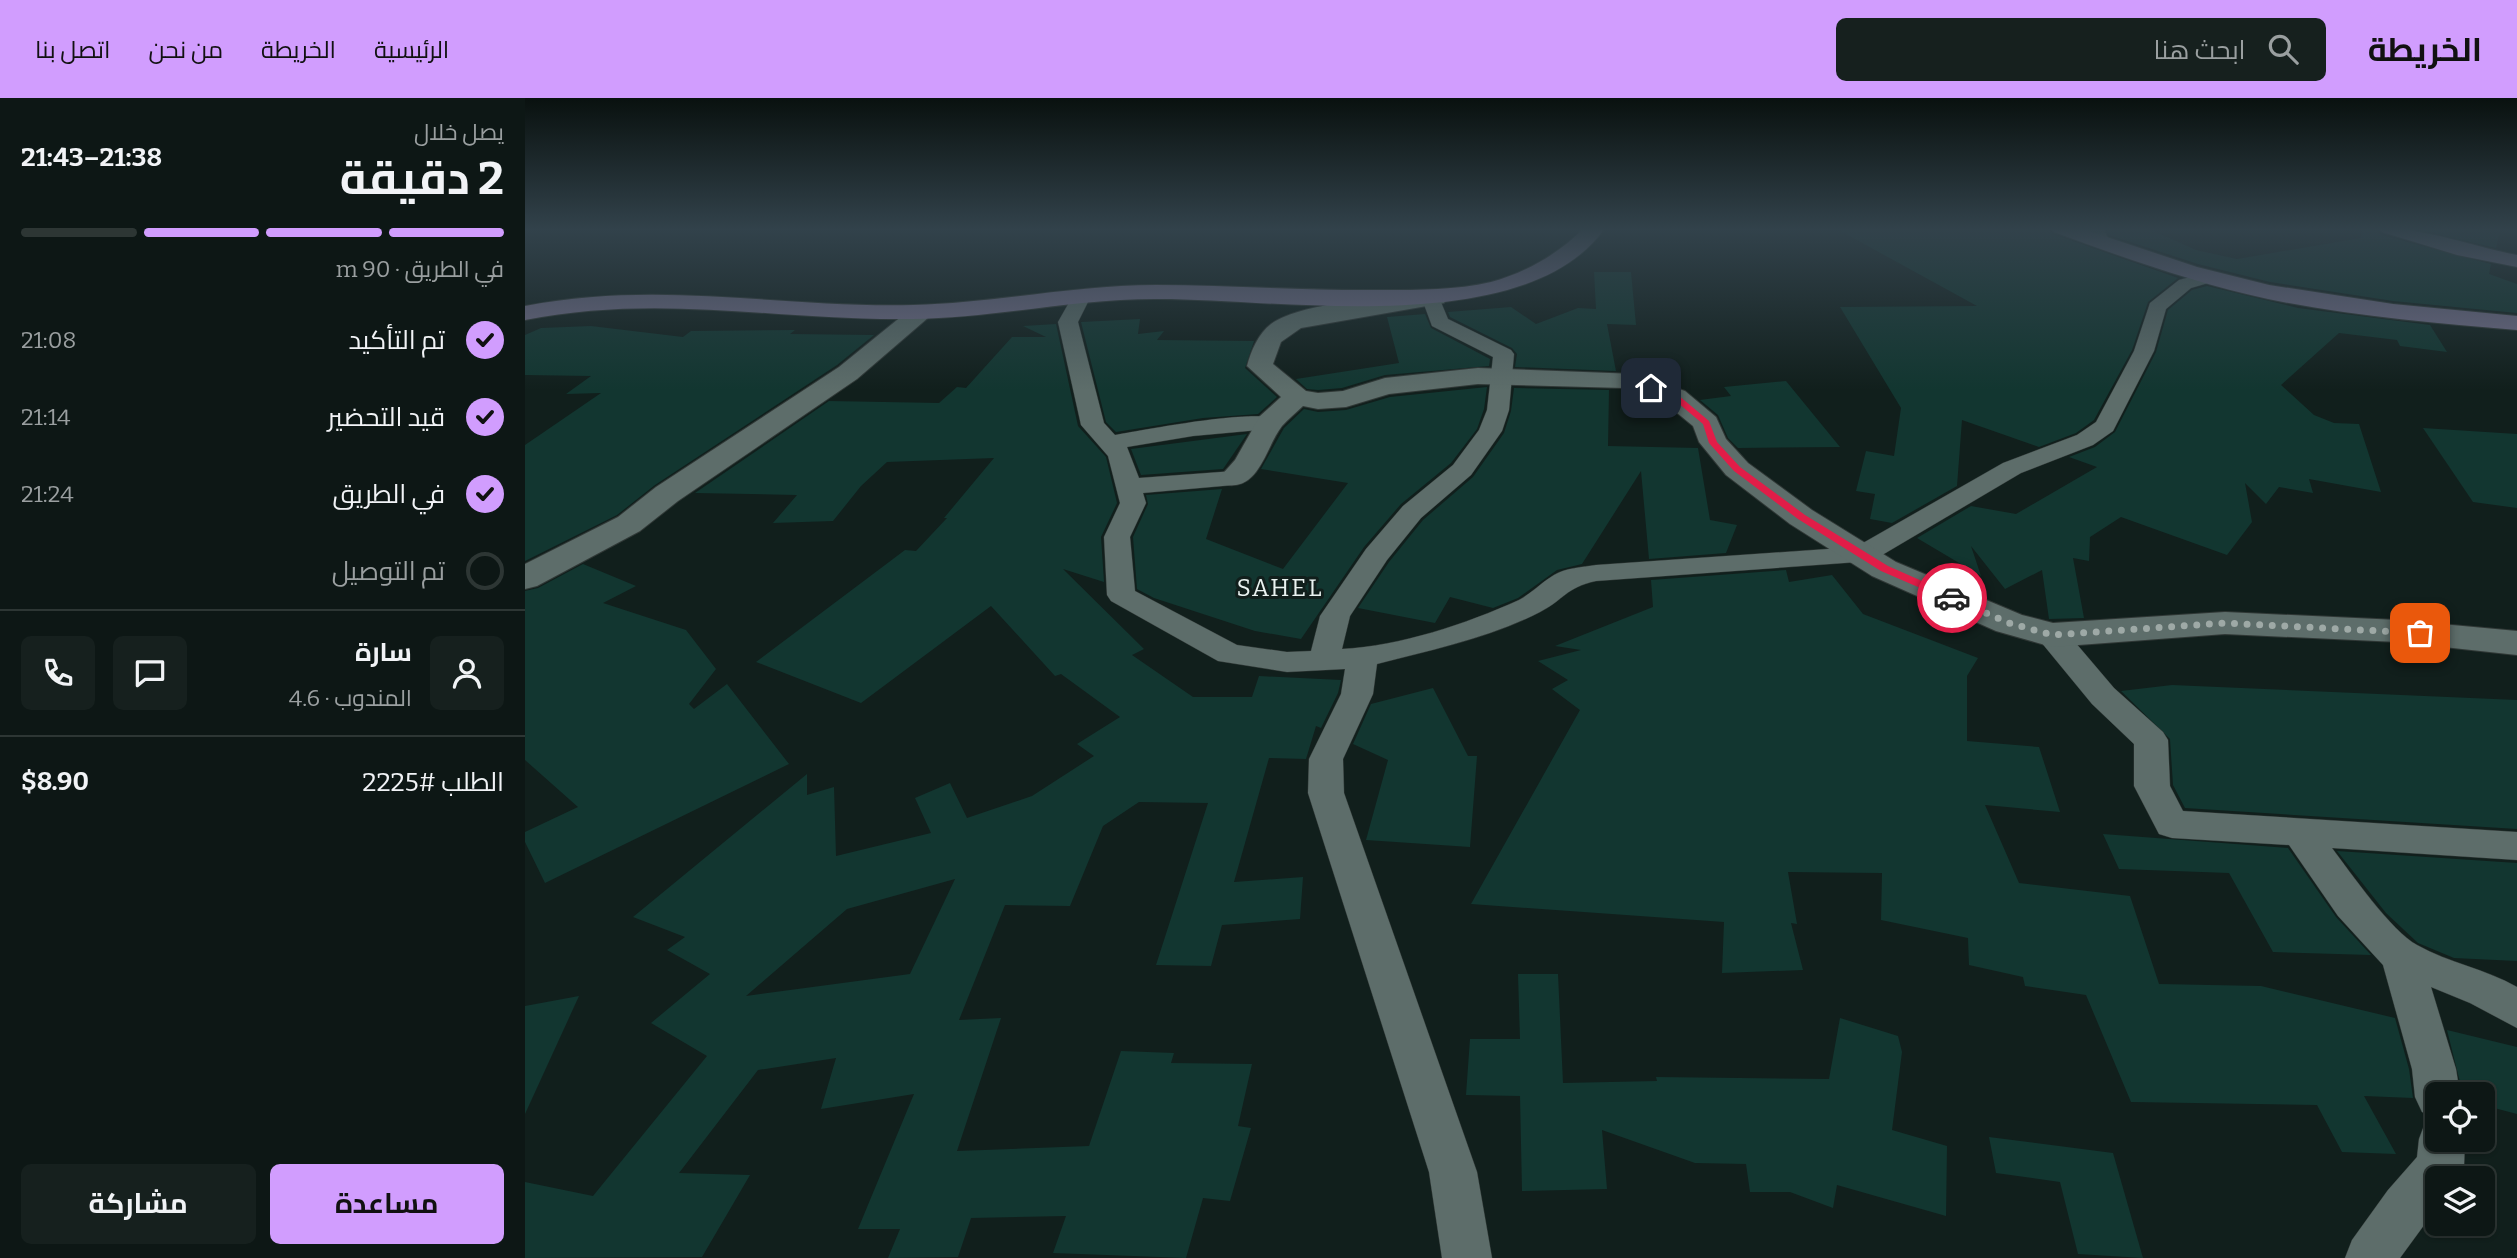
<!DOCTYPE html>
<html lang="ar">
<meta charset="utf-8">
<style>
:root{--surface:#0d1715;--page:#16201e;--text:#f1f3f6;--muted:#9a9fa0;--line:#2d3634;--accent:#d19dfe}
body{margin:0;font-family:Bitter,Cairo,serif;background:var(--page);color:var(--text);direction:rtl;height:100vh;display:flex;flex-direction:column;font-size:26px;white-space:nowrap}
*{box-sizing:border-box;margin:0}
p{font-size:23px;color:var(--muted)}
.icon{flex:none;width:38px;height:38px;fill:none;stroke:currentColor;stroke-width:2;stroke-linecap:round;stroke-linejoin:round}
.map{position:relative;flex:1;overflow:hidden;direction:ltr}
.sheet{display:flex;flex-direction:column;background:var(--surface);width:525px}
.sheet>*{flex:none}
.buttons{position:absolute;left:1900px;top:984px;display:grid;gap:14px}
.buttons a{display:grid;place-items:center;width:70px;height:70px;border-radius:10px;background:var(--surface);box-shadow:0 2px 5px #0004,0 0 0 2px var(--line);font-size:35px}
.pin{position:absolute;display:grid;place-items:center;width:60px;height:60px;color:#fff;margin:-30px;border-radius:14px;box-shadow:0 4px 10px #0006}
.courier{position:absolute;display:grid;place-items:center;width:70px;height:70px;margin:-35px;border:5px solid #e11d48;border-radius:50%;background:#fff;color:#222;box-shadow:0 2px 9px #0007}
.overview em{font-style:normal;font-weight:700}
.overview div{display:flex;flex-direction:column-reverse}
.overview{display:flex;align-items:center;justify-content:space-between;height:119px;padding:0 21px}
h1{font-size:46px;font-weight:700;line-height:52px}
.bar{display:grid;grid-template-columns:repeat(4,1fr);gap:10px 7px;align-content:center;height:84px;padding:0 21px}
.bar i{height:9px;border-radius:5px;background:var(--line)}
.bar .active{background:var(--accent)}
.bar p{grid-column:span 4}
.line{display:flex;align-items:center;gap:18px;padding:0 21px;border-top:2px solid var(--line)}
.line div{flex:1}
.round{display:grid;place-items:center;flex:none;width:74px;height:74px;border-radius:10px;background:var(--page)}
ol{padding:0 21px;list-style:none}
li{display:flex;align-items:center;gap:21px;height:77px}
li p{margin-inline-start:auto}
li .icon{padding:7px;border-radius:50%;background:var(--accent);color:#111;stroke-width:4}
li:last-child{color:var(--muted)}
li i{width:38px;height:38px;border:4px solid var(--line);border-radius:50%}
.primary-button{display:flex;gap:14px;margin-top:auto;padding:14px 21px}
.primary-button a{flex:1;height:80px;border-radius:10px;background:var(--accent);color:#111;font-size:28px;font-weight:700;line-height:80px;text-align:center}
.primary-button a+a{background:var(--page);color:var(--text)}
header{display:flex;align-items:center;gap:42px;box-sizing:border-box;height:98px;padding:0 35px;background:var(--accent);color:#111}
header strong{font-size:33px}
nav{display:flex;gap:38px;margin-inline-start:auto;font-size:24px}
.search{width:490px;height:63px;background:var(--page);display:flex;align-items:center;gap:18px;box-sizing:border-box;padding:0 24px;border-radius:10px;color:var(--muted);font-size:26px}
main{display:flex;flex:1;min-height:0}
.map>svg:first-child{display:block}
.building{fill:#123630;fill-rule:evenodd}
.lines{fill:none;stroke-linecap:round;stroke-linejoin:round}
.pedestrian-casing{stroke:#303836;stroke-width:1}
.minor-casing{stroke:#303836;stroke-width:2}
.secondary-casing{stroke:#303836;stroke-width:2}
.pedestrian{fill:#5d6d6a;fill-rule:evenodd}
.minor{fill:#5d6d6a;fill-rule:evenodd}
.secondary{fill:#736e89;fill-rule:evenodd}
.route{fill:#e11d48}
.done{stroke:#9ea9a6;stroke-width:7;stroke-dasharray:0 12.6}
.labels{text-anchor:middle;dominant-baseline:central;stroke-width:6;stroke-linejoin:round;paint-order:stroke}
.quarter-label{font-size:24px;letter-spacing:2px;fill:#eaf3f1;stroke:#111f1c}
</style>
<header>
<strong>الخريطة</strong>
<div class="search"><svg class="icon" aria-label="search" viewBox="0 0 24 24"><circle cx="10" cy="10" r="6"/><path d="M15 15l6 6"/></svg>ابحث هنا</div>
<nav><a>الرئيسية</a><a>الخريطة</a><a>من نحن</a><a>اتصل بنا</a></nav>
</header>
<main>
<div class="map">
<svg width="1992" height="1160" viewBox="0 0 1992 1160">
<rect width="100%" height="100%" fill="#111f1c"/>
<g class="building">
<polygon points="1310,130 1523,130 1528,136 1653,180 1623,204 1607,252 1569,322 1551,335 1514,349 1437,322 1432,388 1367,425 1345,421 1350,396 1331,393 1341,353 1369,358 1376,310 1315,209 1452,208"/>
<polygon points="1581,130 1622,130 1671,152 1712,161 1836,140 1837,130 1851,130 1856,137 1966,166 1964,176 1992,186 1992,215 1868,203 1745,184 1673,166 1584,137"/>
<polygon points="1886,130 1976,130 1971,150"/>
<polygon points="1069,174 1106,174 1111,227 1082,226 1091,273 990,269 992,256 987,250 925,219 923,214 986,209 1011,226 1053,210 1071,211"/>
<polygon points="1682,188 1773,210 1905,227 1922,254 1875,248 1872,242 1814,235 1756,287 1789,317 1809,325 1834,326 1856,394 1784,381 1788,395 1754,389 1741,406 1720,385 1727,424 1702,457 1596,419 1565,439 1564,463 1548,460 1559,520 1524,521 1517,472 1480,491 1446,448 1456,478 1392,440 1446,408 1491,416 1572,369 1544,359 1570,349 1590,334 1631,254 1643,212 1667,192"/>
<polygon points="900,216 906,230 965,261 964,268 860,277 817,290 793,292 782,291 771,281 874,265 862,219"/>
<polygon points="615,221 613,236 639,233 632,242 729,243 720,270 752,299 733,316 678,320 591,334 581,324 556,224"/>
<path d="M 531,226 L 553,328 L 581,359 L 592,405 L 576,439 L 579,484 L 538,471 L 619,551 L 607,557 L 668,599 L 727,599 L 734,578 L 816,582 L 813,595 L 796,630 L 791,628 L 781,661 L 744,660 L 709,784 L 778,779 L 775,821 L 697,827 L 686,868 L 631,867 L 683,705 L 614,704 L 578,728 L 545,808 L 480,807 L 434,922 L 476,920 L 432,1053 L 564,1048 L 596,953 L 649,955 L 646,965 L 727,966 L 713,1028 L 726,1030 L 705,1103 L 678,1100 L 661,1160 L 528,1155 L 541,1118 L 446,1120 L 433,1159 L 363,1160 L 375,1131 L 333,1131 L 389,996 L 296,1011 L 311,960 L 233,972 L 154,1075 L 225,1077 L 177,1159 L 0,1160 L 0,1084 L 68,1098 L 182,958 L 126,925 L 185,876 L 142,852 L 160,839 L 108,819 L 282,676 L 282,697 L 309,689 L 311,758 L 406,735 L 390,700 L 425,685 L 442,720 L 507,698 L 569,658 L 552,646 L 595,619 L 536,576 L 530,578 L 466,508 L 336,605 L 231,564 L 380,452 L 391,453 L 422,420 L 419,420 L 469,360 L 362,364 L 336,388 L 308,423 L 248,425 L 272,397 L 170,395 L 304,303 L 414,305 L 432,289 L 441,290 L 487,239 L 521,239 L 498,228 ZM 430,781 L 385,876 L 221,898 L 322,811 Z"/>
<polygon points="66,228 158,239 166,233 270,232 265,236 349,237 312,267 130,387 92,417 0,463 0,347 76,295 41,296 66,278 0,277 0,237 16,230"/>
<polygon points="1261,283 1315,349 1213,350 1203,340 1193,317 1175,302 1206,298 1199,289"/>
<polygon points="962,289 959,311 952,331 926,365 876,406 839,449 776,541 730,533 629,500 612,491 608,439 623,406 621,397 697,391 681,441 758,471 823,385 736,371 759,330 779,311 793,314 821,312 865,299"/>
<polygon points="989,290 1084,292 1083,348 1173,350 1185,422 1212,427 1201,455 1124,461 1116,373 1057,466 1032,472 993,500 968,510 925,499 910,525 833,510 864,464 898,422 948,379 979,335 986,313"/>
<polygon points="1898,330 1992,336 1992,410 1948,404"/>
<polygon points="722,336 698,371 616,377 606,351"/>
<polygon points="58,466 111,488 78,505 161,532 191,571 164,606 169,611 202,586 264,666 20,785 0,744 0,734 53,709 0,662 0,493 13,490"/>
<polygon points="1261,472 1264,484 1307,477 1338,516 1453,560 1442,578 1442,643 1514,649 1535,714 1460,707 1494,785 1605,798 1634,886 1736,888 1870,920 1884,971 1888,1000 1839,998 1871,1056 1817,1054 1792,1007 1606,1004 1561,897 1500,888 1498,879 1444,867 1443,840 1356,822 1357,775 1263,774 1272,826 1266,825 1278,872 1197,875 1199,824 946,806 1055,612 1027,591 1043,582 1013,563 1056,552 1030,548 1128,509 1126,482"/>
<polygon points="1647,587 1992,602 1992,731 1660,710 1648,687 1645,641 1596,593"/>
<polygon points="908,590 943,658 952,658 945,749 841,742 863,662 828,646 846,606"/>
<polygon points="1578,736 1763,750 1811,819 1846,857 1748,854 1704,775 1594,771"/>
<polygon points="1812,753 1992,765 1992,863 1929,860 1893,845 1861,815"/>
<polygon points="993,876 1033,876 1038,985 1132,983 1131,979 1304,981 1315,920 1373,938 1377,954 1367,1032 1422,1048 1421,1118 1312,1087 1308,1110 1265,1094 1225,1094 1221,1066 1170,1065 1077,1032 1082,1091 997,1093 995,998 941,997 945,941 995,941"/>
<polygon points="54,898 0,1016 0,908"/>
<polygon points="1922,932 1992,949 1992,1016 1958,1007 1958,996 1938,996"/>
<polygon points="1464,1039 1588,1055 1618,1160 1553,1156 1535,1084 1471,1075"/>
</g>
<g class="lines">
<g class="pedestrian-casing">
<g id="pedestrian">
<path d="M 1684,174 L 1693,179 L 1690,183 L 1666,190 L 1641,211 L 1629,253 L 1588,333 L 1568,347 L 1496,375 L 1347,463 L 1071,483 C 1040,490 1040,501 1015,514 C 965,540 906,552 852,566 L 848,596 L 818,661 L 819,695 L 952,1074 L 967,1160 L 917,1160 L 904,1074 L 783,695 L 784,661 L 816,596 L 820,571 L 762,574 L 693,563 L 586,503 L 582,497 L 579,439 L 595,405 L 583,358 L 556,327 L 533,224 L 550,194 L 557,192 L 566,198 L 553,224 L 579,325 L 590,337 C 615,333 745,307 756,324 L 745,331 L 668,338 L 602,349 L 614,380 L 709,373 L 718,375 L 721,380 L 718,385 L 709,387 L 618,395 L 621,405 L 605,439 L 610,493 L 712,547 L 762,554 L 786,553 L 795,518 L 841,451 L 878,408 L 928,367 L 954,332 L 962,312 L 968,259 L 907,228 L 897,201 L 899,197 L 913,197 L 923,221 L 986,252 L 989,256 L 984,312 L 977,333 L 946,377 L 896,420 L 862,462 L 825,518 L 817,551 C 875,548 941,526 994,502 C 1007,495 1017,484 1029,477 C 1040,470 1058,469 1071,467 L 1331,449 L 1478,365 L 1552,337 L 1571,324 L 1609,253 L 1625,205 L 1654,182 Z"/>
<path d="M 1527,528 L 1538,530 L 1589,590 L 1638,634 L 1643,642 L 1645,688 L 1658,713 L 1992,734 L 1992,762 L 1807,750 C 1825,774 1867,834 1892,847 C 1924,865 1961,871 1992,889 L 1992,930 L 1945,905 L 1906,889 L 1931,971 L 1935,996 L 1913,996 L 1913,1041 L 1940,1041 L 1939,1069 L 1934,1080 L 1913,1080 L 1913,1108 L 1875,1160 L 1820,1160 L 1827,1142 L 1863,1092 L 1892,1059 L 1894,1041 L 1900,1025 L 1912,1020 L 1897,1014 L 1890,999 L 1887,971 L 1858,867 L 1813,818 L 1764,747 L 1647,740 L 1634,736 L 1609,688 L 1609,646 L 1567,606 L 1516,544 L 1512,537 L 1516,530 Z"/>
</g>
</g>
<g class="minor-casing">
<g id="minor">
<polygon points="1558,130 1578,130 1585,144 1582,148 1568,148"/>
<path d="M 911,193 L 919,195 L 923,200 L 919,205 L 776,230 L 756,244 L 748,266 L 781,293 L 793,295 L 818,293 L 860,280 L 953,270 L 1111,276 L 1160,293 L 1191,319 L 1201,341 L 1223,365 L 1287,412 L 1371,464 L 1497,517 L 1528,525 L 1700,514 L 1873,522 L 1992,533 L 1992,557 L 1873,544 L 1700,536 L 1527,549 L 1471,533 L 1347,478 L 1265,426 L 1201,377 L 1174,344 L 1168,328 L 1140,305 L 1099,290 L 953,286 L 864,296 L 821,309 L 793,311 L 778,308 C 771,315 763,321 757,328 C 740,350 734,395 698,386 L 694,380 L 710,362 L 735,318 L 756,299 L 722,268 C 726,253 733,236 746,226 C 781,202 868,201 911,193 Z"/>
<polygon points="396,207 404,209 408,214 404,219 332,281 153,403 115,433 12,488 0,491 0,466 93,419 131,389 314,269 388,209"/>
</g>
</g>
<g class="secondary-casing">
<g id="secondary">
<path d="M 1059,130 L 1080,130 C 1001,243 751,200 630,201 C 549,201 468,220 387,221 C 252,223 136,195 0,222 L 0,208 C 137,182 253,210 388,207 C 470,205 550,187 631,187 C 707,187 783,193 859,192 C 894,192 931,192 966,184 C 1000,175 1035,155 1059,130 Z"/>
<path d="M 1526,130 L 1555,130 L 1672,169 L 1744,187 L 1868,206 L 1992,218 L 1992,232 C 1909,225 1825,218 1743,201 C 1670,185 1599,160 1529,134 Z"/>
<path d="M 1854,130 C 1901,130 1946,148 1992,157 L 1992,169 L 1932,157 L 1857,134 Z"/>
</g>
</g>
<use href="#pedestrian" class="pedestrian"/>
<use href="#minor" class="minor"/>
<use href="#secondary" class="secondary"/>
</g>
<linearGradient id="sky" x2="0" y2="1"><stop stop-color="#09110f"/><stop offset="0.45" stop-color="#32424b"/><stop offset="1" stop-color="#32424b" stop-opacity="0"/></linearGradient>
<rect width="1992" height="292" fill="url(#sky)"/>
<polygon class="route" points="1126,288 1153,297 1184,323 1192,344 1215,369 1280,417 1363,468 1431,498 1431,502 1423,502 1356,473 1273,421 1209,373 1184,345 1178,326 1147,300 1123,292"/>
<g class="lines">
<polyline class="done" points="1427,500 1484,525 1527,537 1700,525 1895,535"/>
</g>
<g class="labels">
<g class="quarter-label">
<text x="755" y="490">SAHEL</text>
</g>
</g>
</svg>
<div class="buttons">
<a><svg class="icon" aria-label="locate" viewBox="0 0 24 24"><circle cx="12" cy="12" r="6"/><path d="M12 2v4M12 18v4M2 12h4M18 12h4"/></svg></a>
<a><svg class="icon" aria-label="layers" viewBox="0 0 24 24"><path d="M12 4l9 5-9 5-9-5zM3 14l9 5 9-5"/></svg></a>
</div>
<div class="pin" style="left:1895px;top:535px;background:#ea580c"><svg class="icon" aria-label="bag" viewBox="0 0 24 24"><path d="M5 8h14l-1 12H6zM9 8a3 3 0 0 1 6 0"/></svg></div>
<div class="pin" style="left:1126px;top:290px;background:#1f2937"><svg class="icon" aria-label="home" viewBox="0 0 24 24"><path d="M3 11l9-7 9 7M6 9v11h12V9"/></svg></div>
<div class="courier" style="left:1427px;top:500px"><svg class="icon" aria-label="car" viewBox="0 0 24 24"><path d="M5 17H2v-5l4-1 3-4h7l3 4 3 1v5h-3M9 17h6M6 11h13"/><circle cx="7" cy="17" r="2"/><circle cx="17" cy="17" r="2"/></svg></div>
</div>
<section class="sheet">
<div class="overview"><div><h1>2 دقيقة</h1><p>يصل خلال</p></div><em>21:38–21:43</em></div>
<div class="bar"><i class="active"></i><i class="active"></i><i class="active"></i><i></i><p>في الطريق · 90 m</p></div>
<ol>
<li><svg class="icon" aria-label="check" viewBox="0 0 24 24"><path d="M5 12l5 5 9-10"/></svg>تم التأكيد<p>21:08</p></li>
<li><svg class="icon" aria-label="check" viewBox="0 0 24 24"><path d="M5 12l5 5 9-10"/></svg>قيد التحضير<p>21:14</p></li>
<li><svg class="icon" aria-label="check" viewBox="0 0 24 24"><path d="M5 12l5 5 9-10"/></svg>في الطريق<p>21:24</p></li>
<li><i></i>تم التوصيل</li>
</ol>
<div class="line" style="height:126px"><a class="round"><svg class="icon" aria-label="person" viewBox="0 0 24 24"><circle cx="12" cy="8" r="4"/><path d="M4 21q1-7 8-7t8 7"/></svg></a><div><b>سارة</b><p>المندوب · 4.6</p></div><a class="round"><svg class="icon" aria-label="chat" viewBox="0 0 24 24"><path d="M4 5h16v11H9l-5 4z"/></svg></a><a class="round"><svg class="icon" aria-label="phone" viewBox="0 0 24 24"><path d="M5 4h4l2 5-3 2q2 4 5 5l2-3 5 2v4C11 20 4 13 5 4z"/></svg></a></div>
<div class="line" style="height:91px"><div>الطلب #2225</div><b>$8.90</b></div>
<div class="primary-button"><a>مساعدة</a><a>مشاركة</a></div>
</section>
</main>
